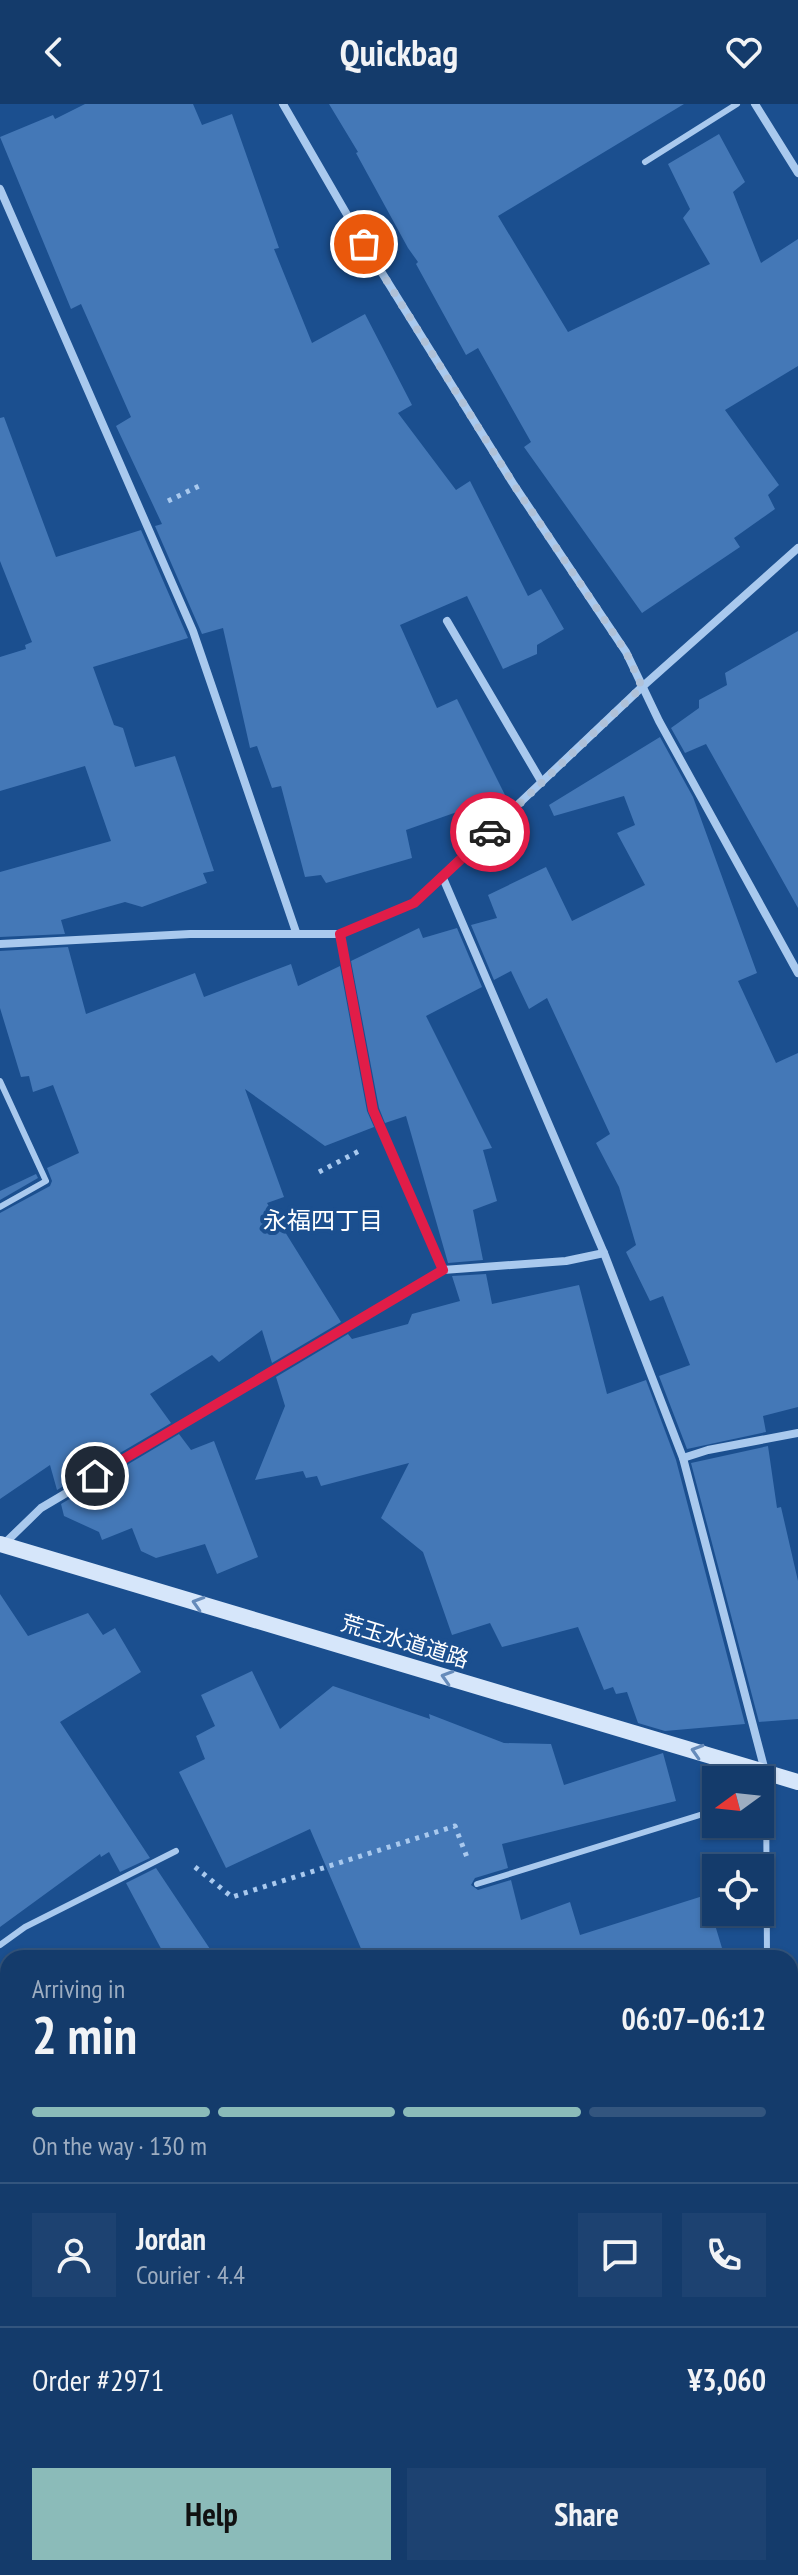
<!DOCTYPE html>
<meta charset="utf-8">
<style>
:root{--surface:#143b6b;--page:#1d4271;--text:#f1f3f6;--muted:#9dadc1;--line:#33557e;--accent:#8bbbb9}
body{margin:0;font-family:"PT Sans Narrow","Noto Sans JP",sans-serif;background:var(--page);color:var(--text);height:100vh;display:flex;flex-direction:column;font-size:30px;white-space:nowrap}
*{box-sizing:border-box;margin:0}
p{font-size:26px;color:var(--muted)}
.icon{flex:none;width:44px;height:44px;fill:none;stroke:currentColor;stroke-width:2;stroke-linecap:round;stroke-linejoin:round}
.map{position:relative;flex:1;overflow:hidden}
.side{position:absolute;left:0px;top:1846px;width:798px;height:626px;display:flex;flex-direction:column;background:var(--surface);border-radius:24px 24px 0 0;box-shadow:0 2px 6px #0004,0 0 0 2px var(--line)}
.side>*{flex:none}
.needle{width:52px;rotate:255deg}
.controls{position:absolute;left:702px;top:1662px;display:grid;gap:16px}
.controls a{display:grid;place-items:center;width:72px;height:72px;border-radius:0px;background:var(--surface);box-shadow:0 2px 6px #0004,0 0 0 2px var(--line);font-size:40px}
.pin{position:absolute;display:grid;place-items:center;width:68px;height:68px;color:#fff;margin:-34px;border:4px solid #fff;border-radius:50%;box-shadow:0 2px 8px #0007}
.courier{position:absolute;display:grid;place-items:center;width:80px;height:80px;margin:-40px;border:6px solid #e11d48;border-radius:50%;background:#fff;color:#222;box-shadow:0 2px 10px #0007}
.head em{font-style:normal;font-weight:700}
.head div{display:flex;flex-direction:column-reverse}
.head{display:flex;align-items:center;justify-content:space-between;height:136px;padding:0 32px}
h1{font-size:52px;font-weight:700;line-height:60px}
.bar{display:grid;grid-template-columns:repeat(4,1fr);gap:12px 8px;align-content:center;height:96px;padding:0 32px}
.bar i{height:10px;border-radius:6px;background:var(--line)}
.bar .current{background:var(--accent)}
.bar p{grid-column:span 4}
.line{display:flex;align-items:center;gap:20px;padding:0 32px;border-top:2px solid var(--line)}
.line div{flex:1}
.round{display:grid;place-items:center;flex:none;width:84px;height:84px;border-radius:0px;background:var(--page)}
.button{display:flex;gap:16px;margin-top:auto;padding:16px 32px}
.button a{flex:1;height:92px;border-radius:0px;background:var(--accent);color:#111;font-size:32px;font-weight:700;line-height:92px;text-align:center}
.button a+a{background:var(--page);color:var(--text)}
header{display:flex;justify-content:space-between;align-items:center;height:104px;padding:0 32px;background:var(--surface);font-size:36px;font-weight:700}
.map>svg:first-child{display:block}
.building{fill:#4478b7}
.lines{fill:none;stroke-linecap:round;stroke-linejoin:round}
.path{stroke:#a9c9ee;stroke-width:5;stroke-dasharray:4 6;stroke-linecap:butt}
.service{stroke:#a9c9ee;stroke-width:6}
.minor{stroke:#a9c9ee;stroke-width:8}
.secondary{stroke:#d6e6fa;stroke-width:16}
.oneway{stroke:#668bba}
.done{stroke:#afc1d8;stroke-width:8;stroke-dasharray:0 14.4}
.route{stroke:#e11d48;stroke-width:10}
.labels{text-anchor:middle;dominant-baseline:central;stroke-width:8;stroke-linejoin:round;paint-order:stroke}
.street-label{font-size:22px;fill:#fff;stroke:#1b4f8f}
.neighbourhood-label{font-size:24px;fill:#fff;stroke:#1b4f8f}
</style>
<header><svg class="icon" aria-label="back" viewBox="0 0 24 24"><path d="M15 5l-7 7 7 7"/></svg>Quickbag<svg class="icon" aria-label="heart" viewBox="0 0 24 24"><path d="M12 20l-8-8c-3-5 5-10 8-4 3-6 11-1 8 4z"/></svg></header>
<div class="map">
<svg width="798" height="2471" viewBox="0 0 798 2471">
<rect width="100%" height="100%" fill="#1b4f8f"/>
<g class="building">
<polygon points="85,0 193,0 202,21 232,10 279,144 274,145 312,239 365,210 412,301 398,309 456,386 470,377 528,492 541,485 564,525 537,541 537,550 503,565 467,492 400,521 437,604 457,595 505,691 406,726 412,754 326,779 321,771 305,773 281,682 272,684 257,642 250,644 223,524 202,530 155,422 162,420 116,322 131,313 81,200 71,205 0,33 53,11 55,15"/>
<polygon points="329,0 684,0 498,112 568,228 710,160 683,114 690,105 668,60 719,30 745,78 733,88 761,159 798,135 798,262 725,306 779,381 768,391 775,405 734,434 740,443 642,509 524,343 531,338 478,244 466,251 416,160 418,158 408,144 356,49 358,48"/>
<polygon points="4,313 56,453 141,426 188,534 93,563 114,621 123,624 135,663 175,652 214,767 203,769 207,779 142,803 125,798 61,816 65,830 0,833 0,768 111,737 85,662 0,687 0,553 26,545 25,541 32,538 0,457 0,314"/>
<polygon points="798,527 798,804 706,640 685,649 671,624 699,604 699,596 727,581 725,569"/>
<polygon points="660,633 693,693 757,869 738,877 776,959 798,949 798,1303 763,1312 766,1328 687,1345 659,1272 690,1261 663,1192 650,1197 626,1148 636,1141 619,1083 596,1039 610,1030 547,894 529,905 511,867 494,876 471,821 497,814 488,791 546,763 572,817 645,781 617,729 635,721 624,692 554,712 549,701"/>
<polygon points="419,824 423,834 457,824 482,883 426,912 492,1044 483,1046 497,1097 473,1106 483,1156 448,1159 406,1012 385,1019 379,1004 351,857"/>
<polygon points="68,843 86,910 195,869 204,893 291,860 298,882 340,862 367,1007 374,1023 325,1042 245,985 284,1093 267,1099 341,1218 272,1259 262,1226 219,1258 212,1251 150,1290 171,1319 57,1386 50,1361 0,1395 0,1109 50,1082 52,1077 47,1064 79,1049 53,981 33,988 29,972 21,973 0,904 0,847"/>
<polygon points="36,1070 38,1074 0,1096 0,1087"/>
<polygon points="486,1170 492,1200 579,1181 607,1290 646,1276 676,1356 745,1620 665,1627 638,1619 627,1588 616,1590 613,1583 604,1586 578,1523 502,1543 490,1519 452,1531 423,1448 381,1414 409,1359 321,1382 317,1372 306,1374 303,1367 255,1376 285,1302 276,1273 348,1230 352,1235 408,1220 412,1210 460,1197 452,1172"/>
<polygon points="179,1330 191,1346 214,1337 258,1453 217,1470 205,1440 156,1454 141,1447 132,1424 102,1436 99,1428 64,1412 61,1400"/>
<polygon points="768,1342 777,1404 781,1403 798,1477 798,1615 759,1618 691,1359"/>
<polygon points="0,1490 28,1532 88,1509 103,1531 115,1524 141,1568 60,1618 150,1754 120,1768 109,1748 101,1753 100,1750 0,1823"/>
<polygon points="252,1567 280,1625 333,1582 430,1615 429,1610 504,1639 551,1640 564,1681 663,1649 676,1697 502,1740 508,1764 475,1774 471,1781 478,1786 511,1776 521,1816 570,1798 580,1831 706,1791 725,1854 365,1854 310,1725 226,1764 179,1668 205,1655 196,1632 215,1622 201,1591"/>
<polygon points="156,1764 216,1854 166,1854 126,1779"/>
</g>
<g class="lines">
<g class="path">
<polyline points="168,397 203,380"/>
<polyline points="319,1068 361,1046"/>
<polyline points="195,1763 232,1793 455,1722 468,1756"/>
</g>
<g class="service">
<polyline points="645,58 737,0"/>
<polyline points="340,830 373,1006 443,1166"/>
<polyline points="0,977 46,1077 0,1103"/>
<polyline points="766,1671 767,1854"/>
<polyline points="477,1780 716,1706"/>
<polyline points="0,1841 25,1823 176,1747"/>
<polyline points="790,1957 798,1987"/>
</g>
<g class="minor">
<polyline points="283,0 364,140 514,381 626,548 659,617 798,869"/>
<polyline points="755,0 798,69"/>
<polyline points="0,85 193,527 296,828"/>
<polyline points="447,517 541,677"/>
<polyline points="443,774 604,1149 683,1354 765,1667"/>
<polyline points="0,840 190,830 340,830 414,799 642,583 798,444"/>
<polyline points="683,1354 708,1346 798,1329"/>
<polyline points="2,1442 41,1404 443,1166 566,1157 604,1149"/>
<polyline points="0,2163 8,2169"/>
<polyline points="790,2296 798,2294"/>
<polyline points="204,2471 228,2464"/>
</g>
<polyline class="secondary" points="0,1440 798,1678"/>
</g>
<defs><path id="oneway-chevron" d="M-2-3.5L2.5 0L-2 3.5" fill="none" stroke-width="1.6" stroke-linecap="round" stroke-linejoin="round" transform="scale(2)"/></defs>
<g class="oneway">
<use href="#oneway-chevron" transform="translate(198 1499) rotate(-163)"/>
<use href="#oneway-chevron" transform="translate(447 1573) rotate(-163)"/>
<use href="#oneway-chevron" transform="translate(697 1647) rotate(-163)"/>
</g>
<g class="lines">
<polyline class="done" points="364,140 514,381 626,548 642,583 490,728"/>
<polyline class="route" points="95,1372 443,1166 373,1006 340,830 414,799 490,728"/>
</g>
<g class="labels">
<g class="street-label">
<text transform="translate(405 1537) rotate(17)">荒玉水道道路</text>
</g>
<g class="neighbourhood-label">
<text x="323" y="1116">永福四丁目</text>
</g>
</g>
</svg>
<div class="controls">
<a><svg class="needle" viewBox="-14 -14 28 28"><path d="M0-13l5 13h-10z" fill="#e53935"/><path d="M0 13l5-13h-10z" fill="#9dadc1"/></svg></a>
<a><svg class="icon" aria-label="locate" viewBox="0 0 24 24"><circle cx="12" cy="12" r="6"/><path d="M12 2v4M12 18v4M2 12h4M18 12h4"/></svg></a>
</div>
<div class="pin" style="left:364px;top:140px;background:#ea580c"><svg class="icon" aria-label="bag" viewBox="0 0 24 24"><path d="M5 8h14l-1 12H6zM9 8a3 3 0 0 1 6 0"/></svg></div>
<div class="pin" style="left:95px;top:1372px;background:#1f2937"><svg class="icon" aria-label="home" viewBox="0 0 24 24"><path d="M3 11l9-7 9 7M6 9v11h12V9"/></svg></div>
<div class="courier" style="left:490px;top:728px"><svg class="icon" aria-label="car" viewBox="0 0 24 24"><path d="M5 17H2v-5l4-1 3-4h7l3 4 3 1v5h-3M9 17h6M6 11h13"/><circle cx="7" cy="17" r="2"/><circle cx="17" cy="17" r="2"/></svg></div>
<section class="side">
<div class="head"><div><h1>2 min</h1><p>Arriving in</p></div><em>06:07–06:12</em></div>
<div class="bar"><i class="current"></i><i class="current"></i><i class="current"></i><i></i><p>On the way · 130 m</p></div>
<div class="line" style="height:144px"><a class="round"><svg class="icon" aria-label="person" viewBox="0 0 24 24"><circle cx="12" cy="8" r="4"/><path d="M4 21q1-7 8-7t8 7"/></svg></a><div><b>Jordan</b><p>Courier · 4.4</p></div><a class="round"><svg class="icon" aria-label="chat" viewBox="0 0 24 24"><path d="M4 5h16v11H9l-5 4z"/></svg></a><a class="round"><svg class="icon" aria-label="phone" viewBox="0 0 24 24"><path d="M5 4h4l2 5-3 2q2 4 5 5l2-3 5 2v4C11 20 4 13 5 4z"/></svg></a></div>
<div class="line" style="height:104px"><div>Order #2971</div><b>¥3,060</b></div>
<div class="button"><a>Help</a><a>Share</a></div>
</section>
</div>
